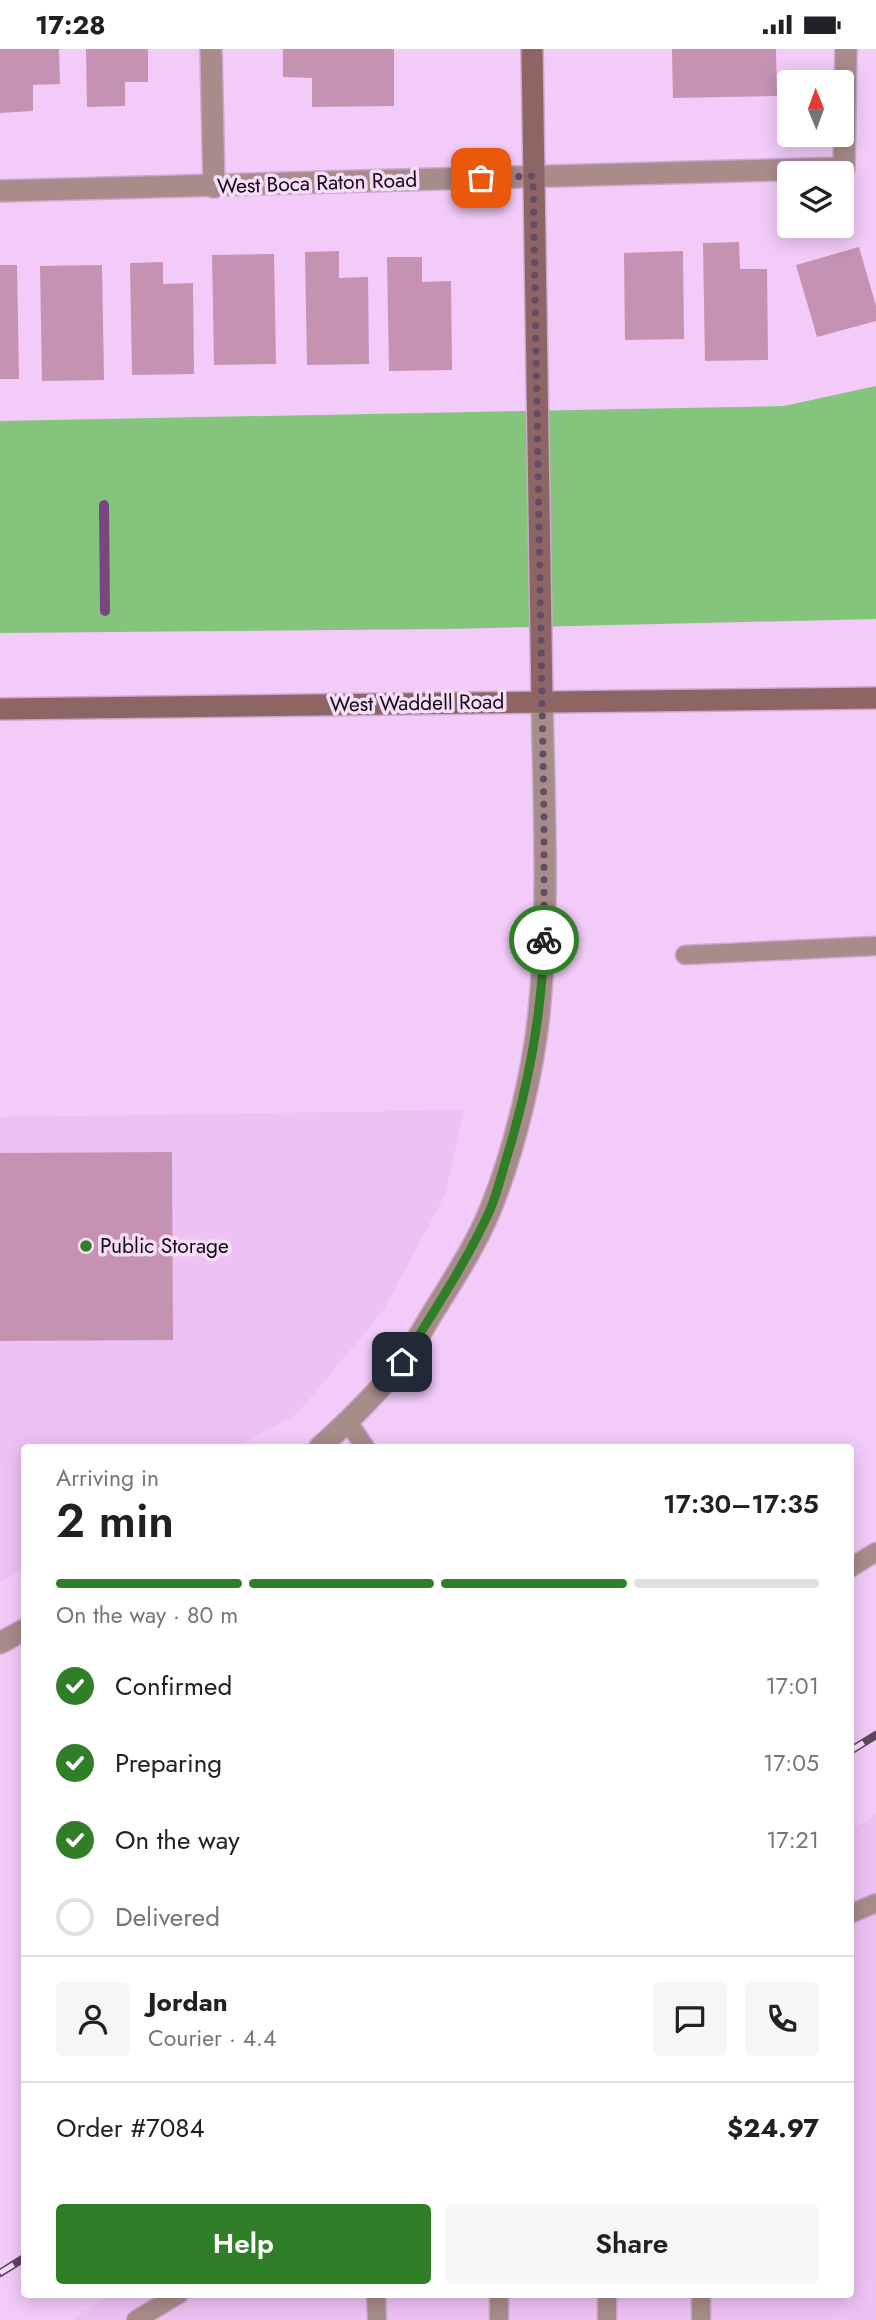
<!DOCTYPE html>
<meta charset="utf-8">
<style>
:root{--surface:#fff;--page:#f6f6f6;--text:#202124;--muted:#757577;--line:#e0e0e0;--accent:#307f28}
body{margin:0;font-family:Jost,sans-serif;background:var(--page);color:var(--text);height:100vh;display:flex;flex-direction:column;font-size:26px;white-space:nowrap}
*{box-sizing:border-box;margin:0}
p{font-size:23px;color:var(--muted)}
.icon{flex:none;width:38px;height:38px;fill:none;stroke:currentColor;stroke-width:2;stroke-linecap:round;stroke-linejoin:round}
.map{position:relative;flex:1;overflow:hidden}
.drawer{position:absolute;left:21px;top:1395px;width:833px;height:854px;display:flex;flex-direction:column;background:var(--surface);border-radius:7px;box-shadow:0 4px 18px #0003}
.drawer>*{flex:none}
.needle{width:46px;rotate:359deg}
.fabs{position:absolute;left:777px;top:21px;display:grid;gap:14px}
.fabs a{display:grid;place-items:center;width:77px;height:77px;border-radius:7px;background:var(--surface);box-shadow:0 4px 18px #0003;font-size:35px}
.pin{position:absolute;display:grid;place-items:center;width:60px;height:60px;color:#fff;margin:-30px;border-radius:14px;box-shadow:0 4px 10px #0006}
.courier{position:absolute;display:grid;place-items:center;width:70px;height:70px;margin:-35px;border:5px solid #307f28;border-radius:50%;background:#fff;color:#222;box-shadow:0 2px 9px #0007}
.summary em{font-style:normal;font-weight:600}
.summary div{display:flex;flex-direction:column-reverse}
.summary{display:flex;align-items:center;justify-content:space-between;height:119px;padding:0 35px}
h1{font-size:46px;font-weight:600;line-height:52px}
.bar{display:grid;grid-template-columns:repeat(4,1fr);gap:10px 7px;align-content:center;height:84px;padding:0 35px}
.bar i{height:9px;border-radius:5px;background:var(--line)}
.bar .on{background:var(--accent)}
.bar p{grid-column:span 4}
.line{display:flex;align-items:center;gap:18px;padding:0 35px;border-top:2px solid var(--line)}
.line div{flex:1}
.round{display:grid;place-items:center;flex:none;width:74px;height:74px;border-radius:7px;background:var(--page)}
ol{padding:0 35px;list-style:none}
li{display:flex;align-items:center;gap:21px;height:77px}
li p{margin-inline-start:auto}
li .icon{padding:7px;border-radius:50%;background:var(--accent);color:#fff;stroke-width:4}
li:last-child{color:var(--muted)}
li i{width:38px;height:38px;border:4px solid var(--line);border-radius:50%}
.button{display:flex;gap:14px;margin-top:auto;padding:14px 35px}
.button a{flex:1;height:80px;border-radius:7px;background:var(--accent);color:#fff;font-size:28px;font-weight:600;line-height:80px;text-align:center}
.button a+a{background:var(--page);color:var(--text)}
.status{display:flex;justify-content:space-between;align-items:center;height:49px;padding:0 35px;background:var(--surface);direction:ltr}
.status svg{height:19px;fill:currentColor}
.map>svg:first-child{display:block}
.built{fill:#eec1f5}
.green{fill:#85c47d}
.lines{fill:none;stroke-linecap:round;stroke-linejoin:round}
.stream{stroke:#7a4682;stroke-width:10}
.building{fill:#c692b2}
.lane-casing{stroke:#caa8d0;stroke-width:21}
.street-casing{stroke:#caa8d0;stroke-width:24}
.secondary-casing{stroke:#caa8d0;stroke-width:24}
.lane{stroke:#a78c8a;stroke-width:18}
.street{stroke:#a78c8a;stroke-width:21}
.secondary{stroke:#8c6564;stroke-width:21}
.rail-casing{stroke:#5c475f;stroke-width:8}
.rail{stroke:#f6defa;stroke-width:5;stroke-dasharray:16;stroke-linecap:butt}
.done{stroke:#624c66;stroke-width:7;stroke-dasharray:0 12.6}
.route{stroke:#307f28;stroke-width:9}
.poi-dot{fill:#307f28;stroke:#f6defa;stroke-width:2.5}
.labels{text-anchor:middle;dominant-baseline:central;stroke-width:7;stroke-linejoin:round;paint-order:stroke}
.street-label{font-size:21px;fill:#150817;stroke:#f6defa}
.poi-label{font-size:21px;fill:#150817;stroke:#f6defa;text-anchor:start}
</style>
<div class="status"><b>17:28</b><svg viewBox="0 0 49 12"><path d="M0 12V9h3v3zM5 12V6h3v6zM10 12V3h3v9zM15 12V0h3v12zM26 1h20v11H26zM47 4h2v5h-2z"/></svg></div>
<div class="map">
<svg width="876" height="2271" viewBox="0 0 876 2271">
<rect width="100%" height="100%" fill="#f2cbf8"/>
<g class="built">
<polygon points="464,1061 445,1146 383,1262 297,1365 235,1398 24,1398 24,1519 0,1534 0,1068"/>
<polygon points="876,1765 876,2271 72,2271 111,2245 850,2245 851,1781"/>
</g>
<polygon class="green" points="876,337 876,570 449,580 0,584 0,372 784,357"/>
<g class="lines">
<polyline class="stream" points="104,456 105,562"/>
</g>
<g class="building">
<polygon points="0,0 59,0 60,35 33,36 33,62 0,64"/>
<polygon points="86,0 148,0 148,33 125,33 125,57 87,58"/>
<polygon points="283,0 394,0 394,57 312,58 312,29 283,28"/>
<polygon points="672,0 776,0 777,47 673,49"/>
<polygon points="739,193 740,220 767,220 768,311 705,312 703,194"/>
<polygon points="859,198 876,257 876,272 817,288 796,216"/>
<polygon points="339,202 339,229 368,228 369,315 307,316 305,203"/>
<polygon points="683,202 684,290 625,291 624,204"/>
<polygon points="274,205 276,315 214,316 212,206"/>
<polygon points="387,208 422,208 422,233 451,232 452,321 389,322"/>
<polygon points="163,213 163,235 193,234 194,325 132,326 130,214"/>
<polygon points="0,216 17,216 19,330 0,330"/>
<polygon points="102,216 104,331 42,332 40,217"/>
<polygon points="172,1103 173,1291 0,1292 0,1104"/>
</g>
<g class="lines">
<g class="lane-casing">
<g id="lane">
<polyline points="685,906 876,897"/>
<polyline points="348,1373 365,1398"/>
<polyline points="850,1519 876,1503"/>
<polyline points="850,1865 876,1854"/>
<polyline points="376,2245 377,2271"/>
<polyline points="499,2245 499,2271"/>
<polyline points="136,2271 179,2245"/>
<polyline points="607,2271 607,2245"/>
<polyline points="701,2271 701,2245"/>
</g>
</g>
<g class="street-casing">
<g id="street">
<polyline points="211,0 214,138"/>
<polyline points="0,142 844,119 846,0"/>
<path d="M 320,1398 C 349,1372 377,1345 401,1314 C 413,1299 422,1281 432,1265 C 453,1231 476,1196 491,1159 C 515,1099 535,1017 540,953 C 549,853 544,752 542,652"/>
<polyline points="0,1594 24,1581"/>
</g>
</g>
<g class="secondary-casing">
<g id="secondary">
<polyline points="532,0 542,652"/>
<polyline points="0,660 876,649"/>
</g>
</g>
<use href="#lane" class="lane"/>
<use href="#street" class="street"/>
<use href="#secondary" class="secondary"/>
<g class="rail-casing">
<g id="rail">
<polyline points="850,1702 876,1686"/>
<polyline points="0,2224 24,2209"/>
</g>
</g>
<use href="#rail" class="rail"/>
</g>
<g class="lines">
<polyline class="done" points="481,129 533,127 544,768 544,891"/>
<path class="route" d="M 402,1313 C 433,1264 466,1214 490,1161 C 497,1145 501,1127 506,1111 C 528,1039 542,966 544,891"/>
</g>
<circle class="poi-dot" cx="86" cy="1197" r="7"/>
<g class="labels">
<g class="street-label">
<text transform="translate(317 134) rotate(-2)">West Boca Raton Road</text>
<text transform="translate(417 654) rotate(-1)">West Waddell Road</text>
</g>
<g class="poi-label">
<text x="100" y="1197">Public Storage</text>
</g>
</g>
</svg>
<div class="fabs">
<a><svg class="needle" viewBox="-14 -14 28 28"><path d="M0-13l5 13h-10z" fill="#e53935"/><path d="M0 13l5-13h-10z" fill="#757577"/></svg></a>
<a><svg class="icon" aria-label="layers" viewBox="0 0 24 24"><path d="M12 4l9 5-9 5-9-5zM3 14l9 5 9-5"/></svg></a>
</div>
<div class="pin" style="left:481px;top:129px;background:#ea580c"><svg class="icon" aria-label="bag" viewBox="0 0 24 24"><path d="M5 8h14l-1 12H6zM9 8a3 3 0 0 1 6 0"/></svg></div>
<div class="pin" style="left:402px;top:1313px;background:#1f2937"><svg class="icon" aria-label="home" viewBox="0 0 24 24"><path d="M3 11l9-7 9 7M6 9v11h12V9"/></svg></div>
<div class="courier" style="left:544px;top:891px"><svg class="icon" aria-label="bike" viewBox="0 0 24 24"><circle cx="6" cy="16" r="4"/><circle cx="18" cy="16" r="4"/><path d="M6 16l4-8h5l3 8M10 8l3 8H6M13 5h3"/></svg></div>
<section class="drawer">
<div class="summary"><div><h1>2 min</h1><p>Arriving in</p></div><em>17:30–17:35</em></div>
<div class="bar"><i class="on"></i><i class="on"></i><i class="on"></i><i></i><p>On the way · 80 m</p></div>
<ol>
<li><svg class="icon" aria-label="check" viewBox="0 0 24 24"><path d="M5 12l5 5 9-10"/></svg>Confirmed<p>17:01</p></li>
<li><svg class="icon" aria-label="check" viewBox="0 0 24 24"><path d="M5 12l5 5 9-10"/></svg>Preparing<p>17:05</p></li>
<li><svg class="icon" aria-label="check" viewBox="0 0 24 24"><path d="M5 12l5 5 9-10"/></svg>On the way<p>17:21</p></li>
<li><i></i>Delivered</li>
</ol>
<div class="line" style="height:126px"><a class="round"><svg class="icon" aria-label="person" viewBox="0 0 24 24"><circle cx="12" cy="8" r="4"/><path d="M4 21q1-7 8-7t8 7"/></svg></a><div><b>Jordan</b><p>Courier · 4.4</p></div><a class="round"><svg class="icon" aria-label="chat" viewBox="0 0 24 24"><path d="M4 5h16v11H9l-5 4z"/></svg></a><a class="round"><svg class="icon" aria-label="phone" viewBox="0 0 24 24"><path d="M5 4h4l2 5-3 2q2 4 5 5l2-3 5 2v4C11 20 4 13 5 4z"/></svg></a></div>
<div class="line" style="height:91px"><div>Order #7084</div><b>$24.97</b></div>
<div class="button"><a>Help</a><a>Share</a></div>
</section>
</div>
